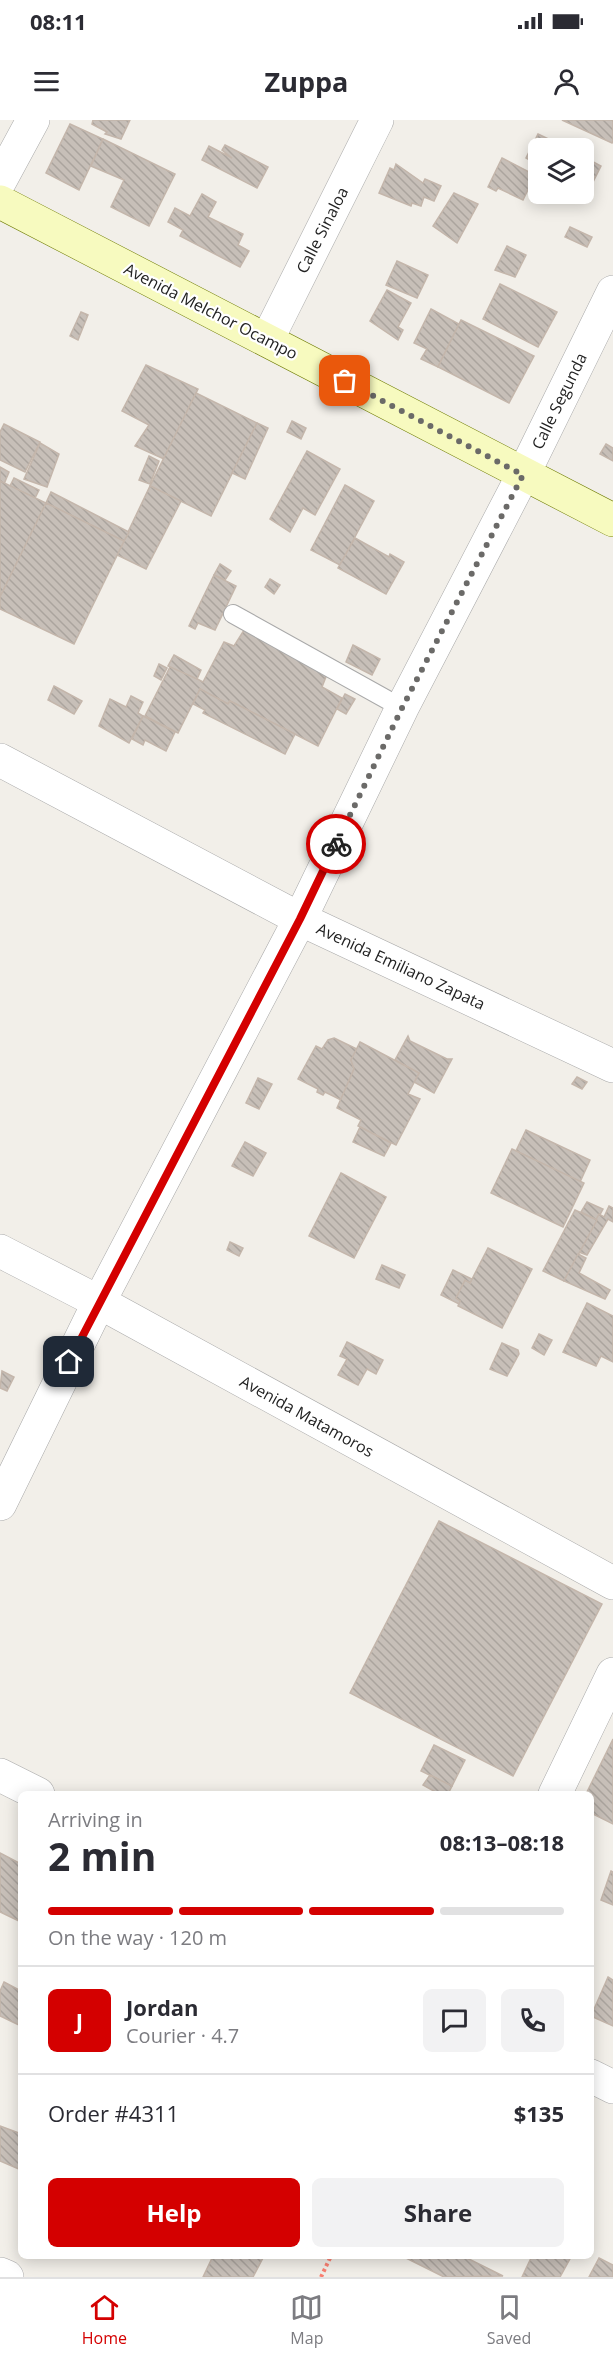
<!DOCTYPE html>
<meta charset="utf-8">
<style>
:root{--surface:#fff;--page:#f2f2f3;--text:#2b2b33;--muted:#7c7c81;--line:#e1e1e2;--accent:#d40000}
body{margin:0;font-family:"Open Sans",sans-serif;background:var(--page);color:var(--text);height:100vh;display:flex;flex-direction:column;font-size:22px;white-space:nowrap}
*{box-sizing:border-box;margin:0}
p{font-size:20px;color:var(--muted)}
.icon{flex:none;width:33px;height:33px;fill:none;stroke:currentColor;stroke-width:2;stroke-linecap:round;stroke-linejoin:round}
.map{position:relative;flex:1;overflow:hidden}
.sheet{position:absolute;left:18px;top:1671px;width:576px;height:468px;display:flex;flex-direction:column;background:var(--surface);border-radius:9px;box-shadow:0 3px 15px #0003}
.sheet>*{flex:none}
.fabs{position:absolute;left:528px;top:18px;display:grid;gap:12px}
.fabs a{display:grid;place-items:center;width:66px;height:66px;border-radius:9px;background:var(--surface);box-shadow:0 3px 15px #0003;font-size:30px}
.pin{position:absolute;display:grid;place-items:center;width:51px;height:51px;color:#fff;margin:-26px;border-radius:12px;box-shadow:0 3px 9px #0006}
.courier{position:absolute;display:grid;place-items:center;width:60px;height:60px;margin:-30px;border:4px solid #d40000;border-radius:50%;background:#fff;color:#222;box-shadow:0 2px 8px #0007}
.summary em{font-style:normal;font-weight:700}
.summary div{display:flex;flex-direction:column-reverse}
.summary{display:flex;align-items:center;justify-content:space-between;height:102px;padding:0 30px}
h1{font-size:39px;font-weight:700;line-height:45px}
.bar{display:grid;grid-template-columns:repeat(4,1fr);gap:9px 6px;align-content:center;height:72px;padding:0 30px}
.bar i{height:8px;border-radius:4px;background:var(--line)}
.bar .current{background:var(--accent)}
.bar p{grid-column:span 4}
.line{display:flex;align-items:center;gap:15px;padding:0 30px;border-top:2px solid var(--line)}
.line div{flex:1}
.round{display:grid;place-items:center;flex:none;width:63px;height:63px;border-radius:9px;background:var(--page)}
.action{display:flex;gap:12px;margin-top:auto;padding:12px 30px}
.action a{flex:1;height:69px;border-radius:9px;background:var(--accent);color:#fff;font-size:24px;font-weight:700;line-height:69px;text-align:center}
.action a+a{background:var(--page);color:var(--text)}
.status{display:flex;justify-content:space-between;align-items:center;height:42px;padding:0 30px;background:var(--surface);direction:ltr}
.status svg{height:16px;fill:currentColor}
header{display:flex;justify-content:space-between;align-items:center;height:78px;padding:0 30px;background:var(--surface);font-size:27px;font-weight:700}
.tab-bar{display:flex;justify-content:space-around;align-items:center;height:84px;border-top:2px solid var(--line);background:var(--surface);font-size:16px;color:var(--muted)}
.tab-bar a{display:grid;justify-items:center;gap:3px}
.tab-bar .current{color:var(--accent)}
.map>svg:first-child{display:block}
.building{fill:url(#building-back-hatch);stroke:#c4b6ab;stroke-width:1.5}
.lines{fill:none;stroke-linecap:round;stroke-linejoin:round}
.service-casing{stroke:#a9a9a9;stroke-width:20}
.minor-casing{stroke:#a9a9a9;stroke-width:34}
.secondary-casing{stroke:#707d05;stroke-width:34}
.path{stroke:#fa8072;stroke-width:4;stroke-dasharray:3 3;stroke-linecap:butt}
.service{stroke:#fff;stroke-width:18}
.minor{stroke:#fff;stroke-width:33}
.secondary{stroke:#f7fabf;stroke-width:33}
.done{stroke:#6b6a68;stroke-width:6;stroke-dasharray:0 10.8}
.route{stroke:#d40000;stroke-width:8}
.labels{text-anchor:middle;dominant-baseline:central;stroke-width:4.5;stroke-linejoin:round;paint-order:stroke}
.street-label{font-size:16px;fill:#222;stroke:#fff}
</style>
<div class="status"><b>08:11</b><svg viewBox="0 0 49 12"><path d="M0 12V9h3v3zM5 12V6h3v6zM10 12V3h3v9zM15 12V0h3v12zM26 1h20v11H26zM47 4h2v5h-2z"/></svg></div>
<header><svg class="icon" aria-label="menu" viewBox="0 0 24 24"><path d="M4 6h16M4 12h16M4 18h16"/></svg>Zuppa<svg class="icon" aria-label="person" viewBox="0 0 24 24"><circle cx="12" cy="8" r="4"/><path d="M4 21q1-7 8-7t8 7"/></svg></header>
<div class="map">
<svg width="613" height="2157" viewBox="0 0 613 2157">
<defs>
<pattern id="building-back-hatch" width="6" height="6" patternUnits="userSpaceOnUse" patternTransform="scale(1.5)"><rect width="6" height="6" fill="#c7bfb8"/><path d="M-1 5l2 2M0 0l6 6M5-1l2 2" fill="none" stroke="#aba49e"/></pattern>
</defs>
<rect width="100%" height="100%" fill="#f2efe9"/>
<g class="building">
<polygon points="93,0 130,0 121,19 105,14 107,12 92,4"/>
<polygon points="562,0 613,0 613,21 612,23"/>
<polygon points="70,4 103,19 79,70 46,53"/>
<polygon points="538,14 567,28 538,28 538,45 526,38"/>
<polygon points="103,19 175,54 149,106 111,87 124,60 91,46"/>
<polygon points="225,25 268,47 257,68 202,40 209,26 232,38 222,30"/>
<polygon points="584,37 601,46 589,70 584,68"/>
<polygon points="502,38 535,55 523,80 498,68 496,71 488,67"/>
<polygon points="396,44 423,63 425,59 441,66 434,81 424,77 421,86 412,83 411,86 379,73 390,48 394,50"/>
<polygon points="454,73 478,84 457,123 433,106"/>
<polygon points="202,74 216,82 208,97 243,114 238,125 249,131 240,147 180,116 183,110 168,102 175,88 190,96"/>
<polygon points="570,107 592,117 587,127 565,117"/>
<polygon points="507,126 526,135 515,157 495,150"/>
<polygon points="397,141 428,155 417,178 386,165"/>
<polygon points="500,164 557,192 538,227 483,199"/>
<polygon points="387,170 411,183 398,207 403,210 398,220 370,201"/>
<polygon points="431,189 459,204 438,247 421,239 427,229 414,223"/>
<polygon points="81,192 88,195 78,220 70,216"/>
<polygon points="461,200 534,236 509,283 438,247"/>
<polygon points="146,245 198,269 164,339 135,326 149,305 122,291"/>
<polygon points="196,273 257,303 211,396 150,366"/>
<polygon points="292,301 306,308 301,319 287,312"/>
<polygon points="257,303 268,308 245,359 232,353"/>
<polygon points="4,304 40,322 25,352 0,340 0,312"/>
<polygon points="40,323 59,334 47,367 24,359"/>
<polygon points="606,324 613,328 613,341 600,334"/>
<polygon points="307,331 340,349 315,395 303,388 290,412 270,399"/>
<polygon points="149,336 159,341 150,364 139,360"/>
<polygon points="0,347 9,352 4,364 0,361"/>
<polygon points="14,358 39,370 35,378 10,366"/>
<polygon points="0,361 46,383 0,477"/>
<polygon points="345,365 374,381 340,445 311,430"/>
<polygon points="150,366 181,381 146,449 117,435"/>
<polygon points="51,372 129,412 124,421 46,383"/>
<polygon points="46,383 124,421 74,524 0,489 0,477"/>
<polygon points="355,418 389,437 390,434 404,442 386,474 338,448"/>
<polygon points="220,444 231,451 225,460 214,455"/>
<polygon points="214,455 236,466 215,510 198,503 195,509 189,506"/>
<polygon points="270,459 280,465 274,474 265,467"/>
<polygon points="246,507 329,549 322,567 342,578 318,626 230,581 228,584 200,569 178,613 145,596 171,545 203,562 224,522 234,526"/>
<polygon points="353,525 380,539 372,555 346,542"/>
<polygon points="174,535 201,550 197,559 168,546"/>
<polygon points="159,544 167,548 161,560 154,556"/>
<polygon points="54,566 82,581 74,594 48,580"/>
<polygon points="200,569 228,584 230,581 295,614 285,634 203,593 205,590 193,584"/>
<polygon points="345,574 355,579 346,594 337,589"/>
<polygon points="131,576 143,582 138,593 143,596 129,623 99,606 110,579 126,587"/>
<polygon points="143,596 175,612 166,631 145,620 143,625 132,619"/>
<polygon points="408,916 410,921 447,939 452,939 434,973 414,962 419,953 395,940"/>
<polygon points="334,918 357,929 351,940 354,949 341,980 325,972 323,975 317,972 318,969 298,959 316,926 322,929 328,920"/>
<polygon points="360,922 419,953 408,974 420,979 396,1025 358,1006 361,1000 337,988 354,949 351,940"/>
<polygon points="577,957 587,962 582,969 572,964"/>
<polygon points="258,958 272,964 259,989 246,983"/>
<polygon points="360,1007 391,1023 384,1036 353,1022"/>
<polygon points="526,1010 590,1040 580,1062 516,1031"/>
<polygon points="245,1022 266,1033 253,1056 232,1046"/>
<polygon points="512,1029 584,1063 563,1107 491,1073"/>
<polygon points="341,1053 386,1077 354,1138 309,1116"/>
<polygon points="587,1082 603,1089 597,1100 581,1092"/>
<polygon points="609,1086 613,1088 613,1102 608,1099 587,1135 579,1132 599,1094 604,1097"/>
<polygon points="575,1090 597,1100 564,1161 543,1151"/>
<polygon points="230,1122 243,1128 239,1136 227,1130"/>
<polygon points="488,1128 532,1149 502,1208 458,1186 460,1181 456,1178 465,1160 470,1163"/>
<polygon points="578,1134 586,1138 579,1153 610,1170 605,1179 564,1161"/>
<polygon points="382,1145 405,1155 399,1168 376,1159"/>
<polygon points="453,1150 472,1159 470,1163 465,1160 456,1178 460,1181 459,1184 441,1175"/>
<polygon points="587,1183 613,1196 613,1242 601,1236 596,1246 563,1232"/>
<polygon points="539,1214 552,1220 544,1235 532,1228"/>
<polygon points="347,1222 383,1240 376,1254 367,1249 358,1265 338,1255 347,1239 340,1236"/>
<polygon points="502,1223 518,1230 519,1234 507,1256 490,1249"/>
<polygon points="2,1251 14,1257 7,1271 0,1268"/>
<polygon points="439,1401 602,1484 513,1656 350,1573"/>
<polygon points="613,1619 613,1704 591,1693 591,1674 586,1674"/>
<polygon points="434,1625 465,1640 452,1666 421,1651"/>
<polygon points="430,1655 452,1666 448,1674 439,1674 423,1665"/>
<polygon points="0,1733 21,1744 21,1802 0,1792"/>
<polygon points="611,1751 613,1752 613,1785 601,1780"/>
<polygon points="608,1857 613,1860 613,1906 591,1896"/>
<polygon points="4,1862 21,1871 21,1906 0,1896 0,1871"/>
<polygon points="0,2006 19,2013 19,2049 0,2041"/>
<polygon points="213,2136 264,2136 253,2157 203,2157"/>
<polygon points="402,2136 463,2136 503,2156 444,2157"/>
<polygon points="532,2136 568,2136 571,2137 560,2157 522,2157"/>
<polygon points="599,2138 613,2145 613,2157 589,2157"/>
</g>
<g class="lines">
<g class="service-casing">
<polyline id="service" points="233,494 402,588"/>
</g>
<g class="minor-casing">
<g id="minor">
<polyline points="0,61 33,0"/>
<polyline points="267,220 377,0"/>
<polyline points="0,640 300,799 613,946"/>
<polyline points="0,1131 99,1182 613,1463"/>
<polyline points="0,1384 99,1182 300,799 402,588 523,355 613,172"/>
<polyline points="0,1655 38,1674"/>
<polyline points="555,1674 613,1554"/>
<polyline points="591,1956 613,1967"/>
<polyline points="0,2154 7,2157"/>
</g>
</g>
<g class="secondary-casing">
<polyline id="secondary" points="0,82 613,400"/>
</g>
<polyline class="path" points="321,2157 331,2136"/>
<use href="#service" class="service"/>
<use href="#minor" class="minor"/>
<use href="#secondary" class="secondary"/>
</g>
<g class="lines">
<polyline class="done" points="336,724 402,588 523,355 345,261"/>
<polyline class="route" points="69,1242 300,799 336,724"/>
</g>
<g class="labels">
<g class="street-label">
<text transform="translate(322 110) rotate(-63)">Calle Sinaloa</text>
<text transform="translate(211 191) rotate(27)">Avenida Melchor Ocampo</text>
<text transform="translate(559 281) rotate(-64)">Calle Segunda</text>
<text transform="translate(401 846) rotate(25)">Avenida Emiliano Zapata</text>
<text transform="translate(307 1296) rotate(29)">Avenida Matamoros</text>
</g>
</g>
</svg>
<div class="fabs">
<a><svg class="icon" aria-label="layers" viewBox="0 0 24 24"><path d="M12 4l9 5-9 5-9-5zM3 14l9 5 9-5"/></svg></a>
</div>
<div class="pin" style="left:345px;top:261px;background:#ea580c"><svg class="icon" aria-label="bag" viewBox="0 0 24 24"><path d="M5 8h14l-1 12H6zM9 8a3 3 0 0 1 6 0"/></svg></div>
<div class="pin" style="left:69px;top:1242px;background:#1f2937"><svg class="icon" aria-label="home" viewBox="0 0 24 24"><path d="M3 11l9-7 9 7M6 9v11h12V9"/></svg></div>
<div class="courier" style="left:336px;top:724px"><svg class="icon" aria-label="bike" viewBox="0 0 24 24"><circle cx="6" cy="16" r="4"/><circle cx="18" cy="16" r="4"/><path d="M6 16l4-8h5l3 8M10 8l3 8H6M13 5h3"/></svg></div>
<section class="sheet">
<div class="summary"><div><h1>2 min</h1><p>Arriving in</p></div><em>08:13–08:18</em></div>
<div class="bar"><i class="current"></i><i class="current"></i><i class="current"></i><i></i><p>On the way · 120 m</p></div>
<div class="line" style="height:108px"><b class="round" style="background:var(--accent);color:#fff">J</b><div><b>Jordan</b><p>Courier · 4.7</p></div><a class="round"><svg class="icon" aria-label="chat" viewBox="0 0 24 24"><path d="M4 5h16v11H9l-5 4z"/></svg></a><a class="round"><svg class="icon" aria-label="phone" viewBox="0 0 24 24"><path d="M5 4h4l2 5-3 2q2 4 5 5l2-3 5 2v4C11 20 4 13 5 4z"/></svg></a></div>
<div class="line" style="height:78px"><div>Order #4311</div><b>$135</b></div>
<div class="action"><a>Help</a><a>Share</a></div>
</section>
</div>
<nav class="tab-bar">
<a class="current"><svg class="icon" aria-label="home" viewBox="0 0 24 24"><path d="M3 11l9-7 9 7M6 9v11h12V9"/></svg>Home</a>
<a><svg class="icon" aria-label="map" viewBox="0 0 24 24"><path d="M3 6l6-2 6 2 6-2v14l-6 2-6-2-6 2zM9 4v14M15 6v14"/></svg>Map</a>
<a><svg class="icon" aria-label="saved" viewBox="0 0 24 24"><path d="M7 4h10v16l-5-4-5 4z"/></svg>Saved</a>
</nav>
